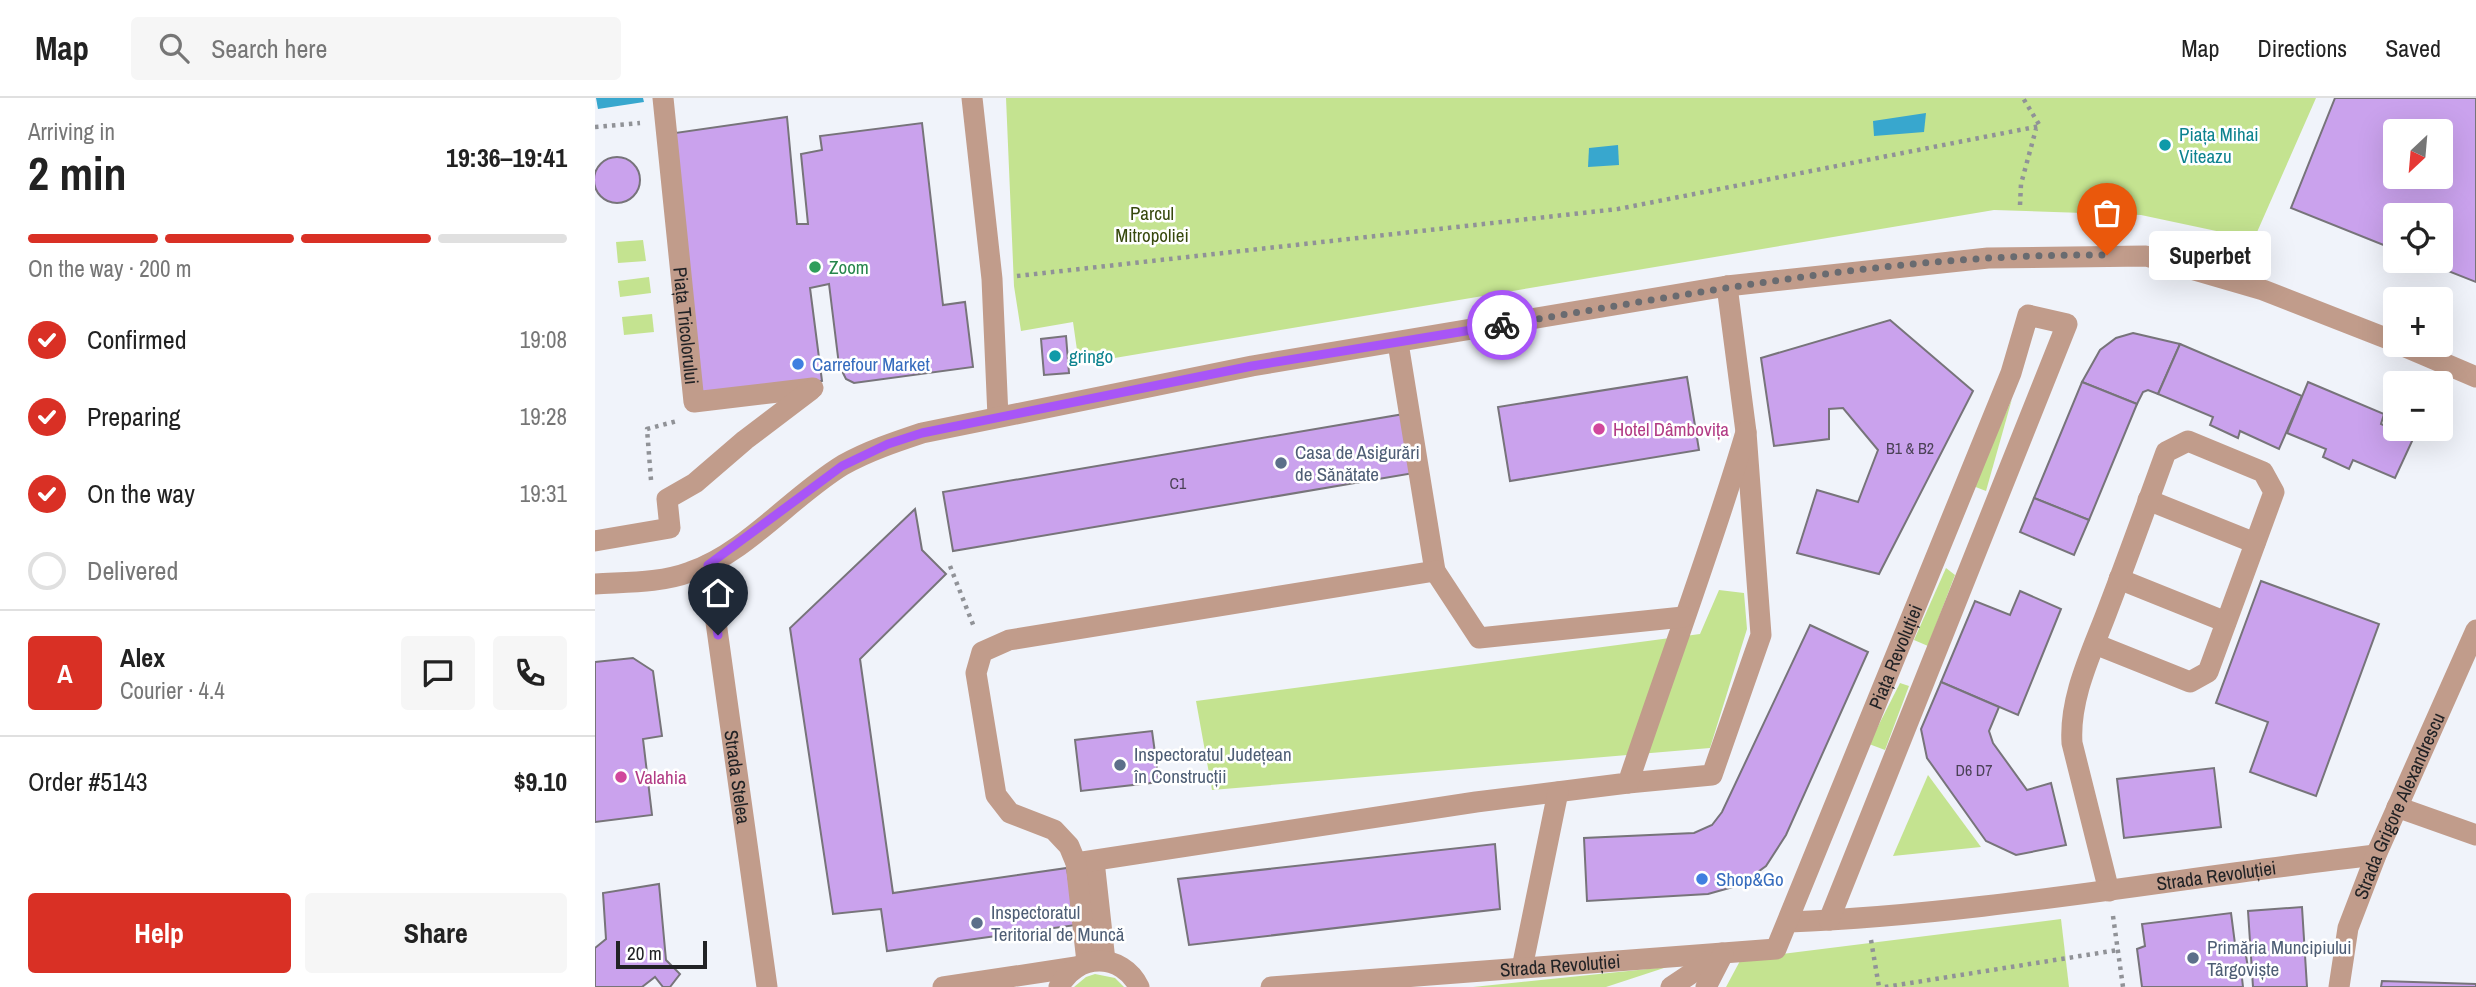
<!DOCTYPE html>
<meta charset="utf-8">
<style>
:root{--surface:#fff;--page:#f6f6f6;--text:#222;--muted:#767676;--line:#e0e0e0;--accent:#d93025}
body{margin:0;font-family:"Archivo Narrow",sans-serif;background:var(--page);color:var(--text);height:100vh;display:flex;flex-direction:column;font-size:26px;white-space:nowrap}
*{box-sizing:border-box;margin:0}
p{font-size:23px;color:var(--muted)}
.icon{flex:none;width:38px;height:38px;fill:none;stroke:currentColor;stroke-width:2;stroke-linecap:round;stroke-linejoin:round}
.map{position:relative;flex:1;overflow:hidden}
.panel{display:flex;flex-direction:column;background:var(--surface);width:595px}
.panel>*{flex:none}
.needle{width:46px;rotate:206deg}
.buttons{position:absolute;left:1788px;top:21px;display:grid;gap:14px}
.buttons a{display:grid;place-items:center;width:70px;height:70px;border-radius:7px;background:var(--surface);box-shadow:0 7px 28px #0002;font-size:35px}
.scale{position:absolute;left:21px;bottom:18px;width:91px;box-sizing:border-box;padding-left:7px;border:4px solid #212225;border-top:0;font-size:19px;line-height:24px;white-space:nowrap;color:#212225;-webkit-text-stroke:5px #fff;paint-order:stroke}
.pin{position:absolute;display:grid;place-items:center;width:60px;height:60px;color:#fff;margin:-72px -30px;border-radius:50% 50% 50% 0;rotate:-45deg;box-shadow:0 0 7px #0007}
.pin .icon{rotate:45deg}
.courier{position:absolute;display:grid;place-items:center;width:70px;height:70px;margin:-35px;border:5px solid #a855f7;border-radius:50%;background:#fff;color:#222;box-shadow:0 2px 9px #0007}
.bubble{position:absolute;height:49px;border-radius:7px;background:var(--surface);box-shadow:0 7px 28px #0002;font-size:23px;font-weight:700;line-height:49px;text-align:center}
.summary em{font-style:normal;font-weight:700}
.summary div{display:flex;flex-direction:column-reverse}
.summary{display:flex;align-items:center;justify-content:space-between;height:119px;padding:0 28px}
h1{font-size:46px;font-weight:700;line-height:52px}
.bar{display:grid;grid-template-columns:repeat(4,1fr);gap:10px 7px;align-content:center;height:84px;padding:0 28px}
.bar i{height:9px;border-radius:5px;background:var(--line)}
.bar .current{background:var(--accent)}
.bar p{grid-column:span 4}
.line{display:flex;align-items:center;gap:18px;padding:0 28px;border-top:2px solid var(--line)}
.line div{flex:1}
.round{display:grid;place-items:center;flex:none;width:74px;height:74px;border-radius:7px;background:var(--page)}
ol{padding:0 28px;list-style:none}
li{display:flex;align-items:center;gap:21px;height:77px}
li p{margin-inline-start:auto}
li .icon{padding:7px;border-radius:50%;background:var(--accent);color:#fff;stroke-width:4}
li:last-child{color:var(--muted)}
li i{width:38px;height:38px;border:4px solid var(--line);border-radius:50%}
.cta{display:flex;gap:14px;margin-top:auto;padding:14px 28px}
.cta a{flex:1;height:80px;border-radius:7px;background:var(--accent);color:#fff;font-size:28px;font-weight:700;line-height:80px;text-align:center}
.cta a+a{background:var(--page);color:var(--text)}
header{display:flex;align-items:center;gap:42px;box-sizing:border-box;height:98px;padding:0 35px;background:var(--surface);border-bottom:2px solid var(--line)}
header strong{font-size:33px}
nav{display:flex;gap:38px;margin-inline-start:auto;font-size:24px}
.search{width:490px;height:63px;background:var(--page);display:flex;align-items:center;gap:18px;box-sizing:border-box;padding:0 24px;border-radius:7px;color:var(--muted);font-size:26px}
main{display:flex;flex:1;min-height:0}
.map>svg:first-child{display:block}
.green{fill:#c4e390}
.water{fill:#38a7ce}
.building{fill:#caa2ed;stroke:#77747a;stroke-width:2;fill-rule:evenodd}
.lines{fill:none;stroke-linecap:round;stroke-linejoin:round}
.path{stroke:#909297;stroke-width:4.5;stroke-dasharray:3.5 5;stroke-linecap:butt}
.minor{stroke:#c19c8b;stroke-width:21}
.done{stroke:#696b70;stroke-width:7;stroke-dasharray:0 12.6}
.route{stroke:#a855f7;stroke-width:9}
.culture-dot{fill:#0f9aa8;stroke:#fff;stroke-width:2.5}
.leisure-dot{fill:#2e9e5b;stroke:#fff;stroke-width:2.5}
.shop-dot{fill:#3f7fe0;stroke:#fff;stroke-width:2.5}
.hotel-dot{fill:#d1479c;stroke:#fff;stroke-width:2.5}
.service-dot{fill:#5c6f8a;stroke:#fff;stroke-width:2.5}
.labels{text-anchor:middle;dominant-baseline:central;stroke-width:5;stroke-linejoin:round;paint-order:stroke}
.number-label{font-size:16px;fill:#4b4257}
.culture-label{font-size:19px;fill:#0d838f;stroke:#fff;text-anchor:start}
.park-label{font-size:19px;fill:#37490d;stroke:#fff}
.leisure-label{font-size:19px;fill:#27864d;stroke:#fff;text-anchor:start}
.street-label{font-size:19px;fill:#212225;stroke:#fff}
.shop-label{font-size:19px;fill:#366cbe;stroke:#fff;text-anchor:start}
.hotel-label{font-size:19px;fill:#b23c85;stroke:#fff;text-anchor:start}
.service-label{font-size:19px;fill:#4e5e75;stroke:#fff;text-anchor:start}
</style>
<header>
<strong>Map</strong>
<div class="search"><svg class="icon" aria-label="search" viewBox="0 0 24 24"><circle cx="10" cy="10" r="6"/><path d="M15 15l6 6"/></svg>Search here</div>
<nav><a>Map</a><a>Directions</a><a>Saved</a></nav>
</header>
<main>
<section class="panel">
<div class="summary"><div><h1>2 min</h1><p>Arriving in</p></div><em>19:36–19:41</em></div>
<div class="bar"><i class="current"></i><i class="current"></i><i class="current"></i><i></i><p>On the way · 200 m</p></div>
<ol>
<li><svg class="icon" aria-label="check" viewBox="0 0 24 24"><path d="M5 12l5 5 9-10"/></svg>Confirmed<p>19:08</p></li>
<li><svg class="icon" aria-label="check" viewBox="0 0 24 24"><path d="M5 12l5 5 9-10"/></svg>Preparing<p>19:28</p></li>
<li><svg class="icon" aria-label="check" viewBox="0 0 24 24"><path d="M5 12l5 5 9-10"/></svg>On the way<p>19:31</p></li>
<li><i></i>Delivered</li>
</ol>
<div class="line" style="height:126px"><b class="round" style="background:var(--accent);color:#fff">A</b><div><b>Alex</b><p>Courier · 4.4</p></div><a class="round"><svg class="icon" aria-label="chat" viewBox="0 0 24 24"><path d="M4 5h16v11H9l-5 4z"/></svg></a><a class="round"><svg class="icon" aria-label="phone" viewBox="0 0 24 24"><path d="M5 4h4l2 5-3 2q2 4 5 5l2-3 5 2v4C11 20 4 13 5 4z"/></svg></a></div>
<div class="line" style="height:91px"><div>Order #5143</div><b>$9.10</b></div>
<div class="cta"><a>Help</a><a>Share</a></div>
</section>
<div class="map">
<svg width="1881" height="889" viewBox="0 0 1881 889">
<rect width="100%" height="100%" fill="#f0f3fa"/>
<g class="green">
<polygon points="411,0 1721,0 1659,141 1546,117 1399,112 484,266 478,224 426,233 419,188"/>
<polygon points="48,142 51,163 23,165 21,144"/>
<polygon points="54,179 56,195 25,199 23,183"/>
<polygon points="57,216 59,234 29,237 27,219"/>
<polygon points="1417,301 1391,393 1378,388"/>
<polygon points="1351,470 1360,477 1333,548 1319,542"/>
<polygon points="1124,492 1149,495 1152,531 1115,650 617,692 601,603 1105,536"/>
<polygon points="1305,585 1314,588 1290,652 1274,646"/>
<polygon points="1333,677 1386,749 1298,758"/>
<polygon points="1466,821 1474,889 1131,889 1146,861"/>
<polygon points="1072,869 1011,889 878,889"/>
<polygon points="500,876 520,880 529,889 479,889 491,879"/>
</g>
<g class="water">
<polygon points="1,0 48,0 49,4 3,11"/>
<polygon points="1331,15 1329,34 1279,38 1278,23"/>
<polygon points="1023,47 1024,67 993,69 994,50"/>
</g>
<g class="building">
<path d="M 1740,0 L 1881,0 L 1881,184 L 1828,163 L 1846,163 L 1846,117 L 1801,117 L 1801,152 L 1696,110 ZM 1801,33 L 1846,33 L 1846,79 L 1801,79 Z"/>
<polygon points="192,19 202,126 213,126 206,56 227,52 225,38 327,25 348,207 370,204 378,269 259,285 251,281 244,267 234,186 215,190 227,283 102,300 73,36"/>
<circle cx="22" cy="82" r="23"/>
<polygon points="1295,222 1378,293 1284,476 1202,455 1222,392 1263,404 1283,352 1248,310 1234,311 1234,341 1179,348 1166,260"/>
<polygon points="1538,235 1585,246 1563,296 1553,292 1548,294 1542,306 1487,284 1505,252 1521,240"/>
<polygon points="471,238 474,275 449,277 446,241"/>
<polygon points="1585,246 1707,298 1684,351 1645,333 1643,340 1615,327 1618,319 1563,296"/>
<polygon points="1092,279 1104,352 915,383 903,309"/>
<polygon points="1487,284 1542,306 1494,422 1439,400"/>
<polygon points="1713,284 1789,316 1786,326 1818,341 1800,380 1758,362 1754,371 1728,359 1731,351 1692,335"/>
<polygon points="809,316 819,375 358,453 348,394"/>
<polygon points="1439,400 1494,422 1479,457 1425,434"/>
<polygon points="320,411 327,452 351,476 265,561 298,795 472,770 481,827 292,853 286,811 238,816 195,530"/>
<polygon points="1666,483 1784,526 1721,698 1655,674 1673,624 1621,605"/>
<polygon points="1425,493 1466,511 1423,617 1346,584 1380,503 1415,517"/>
<polygon points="1215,527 1273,554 1191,737 1171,768 1145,787 1113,796 992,803 989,740 1099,735 1117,727 1127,714"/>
<polygon points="38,560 58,573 67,638 48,641 57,717 0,724 0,564"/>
<polygon points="1346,584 1404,609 1394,633 1398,645 1432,692 1456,685 1471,747 1421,757 1391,743 1332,660 1326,631"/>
<polygon points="557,633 564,684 486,693 480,642"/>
<polygon points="1619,670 1626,729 1529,740 1522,681"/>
<polygon points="900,746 905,811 594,847 583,781"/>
<polygon points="64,786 71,862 85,876 75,889 68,889 60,879 47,889 0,889 0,850 11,841 8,795"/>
<polygon points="1707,809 1712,889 1658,889 1653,813"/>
<polygon points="1636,815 1640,846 1649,845 1653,870 1646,871 1648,889 1547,889 1542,851 1550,848 1547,826"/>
<polygon points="1787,883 1881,886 1881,889 1786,889"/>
</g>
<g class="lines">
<g class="path">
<polyline points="0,29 45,25"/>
<polyline points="1425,107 1426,86 1441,31"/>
<polyline points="422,178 1023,111 1445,28 1428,0"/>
<polyline points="56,382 52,331 82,323"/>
<polyline points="355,468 379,529"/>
<polyline points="1518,818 1528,889"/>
<polyline points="1276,842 1284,889"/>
<polyline points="1290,889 1523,852"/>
</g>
<g class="minor">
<path id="s1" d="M 68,0 L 99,304 L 218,290"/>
<polyline points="377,0 397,181 403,319"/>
<polyline points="803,245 840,473"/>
<polyline points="1806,247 1881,279"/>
<polyline points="1553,402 1660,445"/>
<polyline points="0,443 75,430 72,401 100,385 150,342 216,292"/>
<path id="s2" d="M 113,467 L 172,889"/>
<polyline points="1524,481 1631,524"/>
<path d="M 0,486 C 31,484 66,485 95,474 C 151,455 197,398 248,367 C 273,353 300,344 327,335 L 657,268 L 1132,188 L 1393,160 L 1551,158 L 1668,192 L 1801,244"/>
<path d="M 1500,546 L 1595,584 L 1613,574 L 1679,394 L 1668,374 L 1593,343 L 1571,354 C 1552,406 1533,459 1513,511 C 1497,554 1474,599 1477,645 L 1514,793"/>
<polyline points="1033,685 1117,677 1166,537 1151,334 1132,188"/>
<polyline points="1802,709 1881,737"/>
<polyline points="499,763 510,863"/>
<path d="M 481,765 L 881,704 L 1033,685 C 1072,568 1116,452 1151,334"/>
<path id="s3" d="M 1194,824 C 1391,816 1585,779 1781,757"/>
<polyline points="492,864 481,765 474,748 459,732 415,715 401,697 381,575 387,554 414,542 840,473 884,540 1088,519"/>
<polyline points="927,870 963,694"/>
<polyline points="348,889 481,869"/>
<path d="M 464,889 C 481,855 527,854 544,889"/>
<path id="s4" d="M 676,889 L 1181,851 L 1416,275 L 1433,217 L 1472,226 L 1234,822"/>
<polyline points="1076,889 1127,855"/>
<polyline points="1111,889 1128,856"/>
<path id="s5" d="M 1744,889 L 1753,830 L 1781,757 L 1881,532"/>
</g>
</g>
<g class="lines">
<path class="done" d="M 907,227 C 1107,194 1308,155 1512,157"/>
<polyline class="route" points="123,537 113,467 247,368 293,346 327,335 657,268 907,227"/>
</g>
<g class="culture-dot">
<circle cx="1570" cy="47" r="7"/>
<circle cx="460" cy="258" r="7"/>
</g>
<circle class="leisure-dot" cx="220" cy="169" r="7"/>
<g class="shop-dot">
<circle cx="203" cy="266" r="7"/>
<circle cx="1107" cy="781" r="7"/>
</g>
<g class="hotel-dot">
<circle cx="1004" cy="331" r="7"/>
<circle cx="26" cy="679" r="7"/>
</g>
<g class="service-dot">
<circle cx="686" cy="365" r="7"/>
<circle cx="525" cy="667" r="7"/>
<circle cx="382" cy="825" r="7"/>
<circle cx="1598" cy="860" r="7"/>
</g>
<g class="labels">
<g class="number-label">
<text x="1315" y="350">B1 &amp; B2</text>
<text x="583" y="385">C1</text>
<text x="1379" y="672">D6 D7</text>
</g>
<g class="culture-label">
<text x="1584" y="36">Piața Mihai<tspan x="1584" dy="22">Viteazu</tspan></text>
<text x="474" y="258">gringo</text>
</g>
<g class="park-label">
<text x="557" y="115">Parcul<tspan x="557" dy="22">Mitropoliei</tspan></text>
</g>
<g class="leisure-label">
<text x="234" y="169">Zoom</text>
</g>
<g class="street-label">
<text stroke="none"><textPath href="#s1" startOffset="229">Piața Tricolorului</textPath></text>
<text stroke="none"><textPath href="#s4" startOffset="822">Piața Revoluției</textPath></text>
<text stroke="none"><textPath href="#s2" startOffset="214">Strada Stelea</textPath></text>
<text stroke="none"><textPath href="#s5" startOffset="192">Strada Grigore Alexandrescu</textPath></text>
<text stroke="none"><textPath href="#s3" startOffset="430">Strada Revoluției</textPath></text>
<text stroke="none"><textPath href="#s4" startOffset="290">Strada Revoluției</textPath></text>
</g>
<g class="shop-label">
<text x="217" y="266">Carrefour Market</text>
<text x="1121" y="781">Shop&amp;Go</text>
</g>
<g class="hotel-label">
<text x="1018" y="331">Hotel Dâmbovița</text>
<text x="40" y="679">Valahia</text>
</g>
<g class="service-label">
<text x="700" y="354">Casa de Asigurări<tspan x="700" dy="22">de Sănătate</tspan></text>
<text x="539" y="656">Inspectoratul Județean<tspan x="539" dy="22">în Construcții</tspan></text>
<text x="396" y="814">Inspectoratul<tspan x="396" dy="22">Teritorial de Muncă</tspan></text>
<text x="1612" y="849">Primăria Muncipiului<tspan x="1612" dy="22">Târgoviște</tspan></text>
</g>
</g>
</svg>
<div class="buttons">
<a><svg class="needle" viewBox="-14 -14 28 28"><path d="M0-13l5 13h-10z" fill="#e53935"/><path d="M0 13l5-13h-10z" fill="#767676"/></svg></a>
<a><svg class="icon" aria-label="locate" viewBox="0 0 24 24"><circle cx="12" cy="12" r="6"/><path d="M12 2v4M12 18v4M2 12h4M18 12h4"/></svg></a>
<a>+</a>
<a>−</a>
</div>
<div class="scale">20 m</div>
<div class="pin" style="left:1512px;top:157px;background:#ea580c"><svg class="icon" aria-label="bag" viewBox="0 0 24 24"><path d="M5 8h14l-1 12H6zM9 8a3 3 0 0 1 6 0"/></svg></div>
<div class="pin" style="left:123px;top:537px;background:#1f2937"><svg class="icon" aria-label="home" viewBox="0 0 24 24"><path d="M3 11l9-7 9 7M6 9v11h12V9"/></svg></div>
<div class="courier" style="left:907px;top:227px"><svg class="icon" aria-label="bike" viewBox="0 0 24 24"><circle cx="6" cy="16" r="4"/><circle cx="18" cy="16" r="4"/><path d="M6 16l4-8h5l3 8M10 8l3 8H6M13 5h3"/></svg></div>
<div class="bubble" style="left:1554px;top:133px;width:122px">Superbet</div>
</div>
</main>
